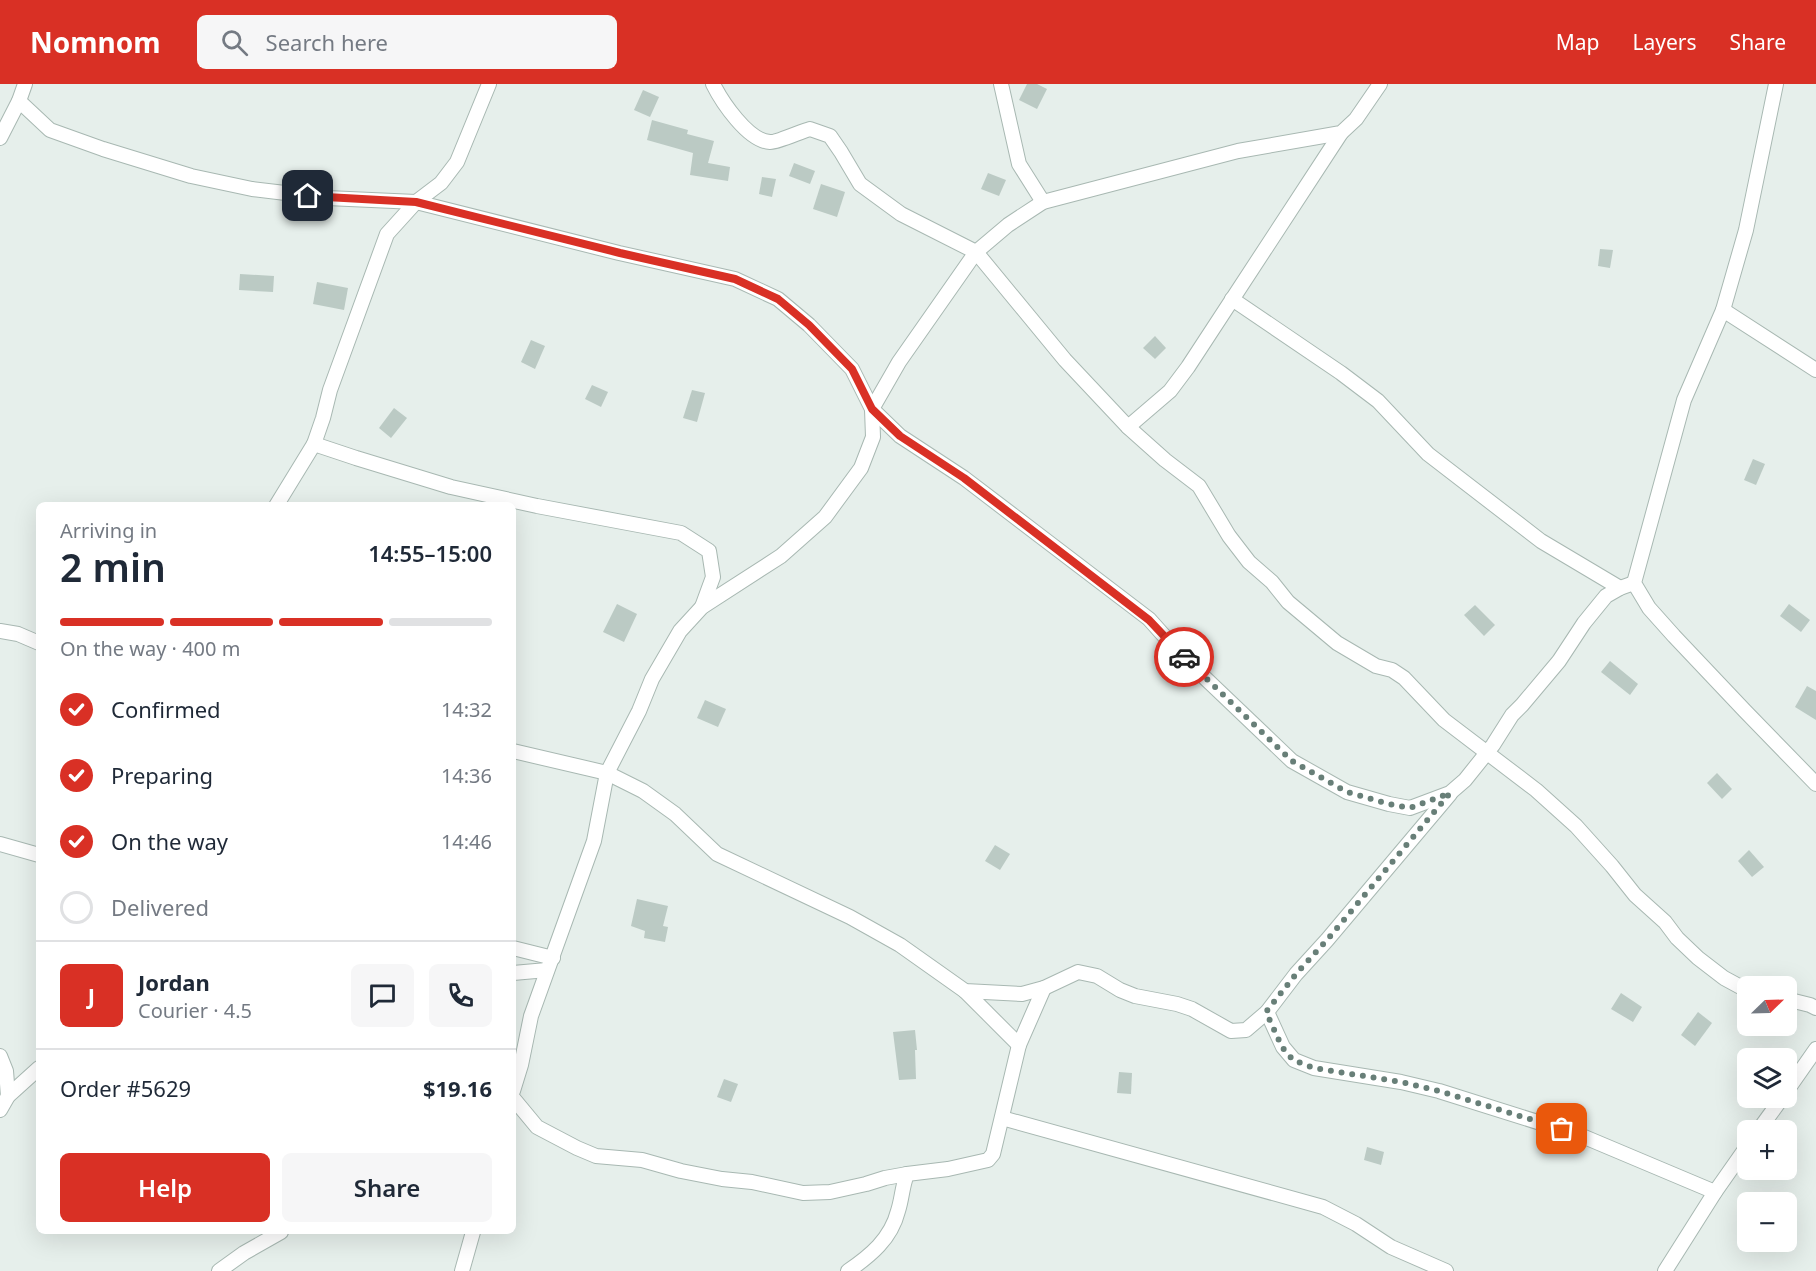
<!DOCTYPE html>
<meta charset="utf-8">
<style>
:root{--surface:#fff;--page:#f6f6f7;--text:#1f2937;--muted:#747a83;--line:#e0e1e3;--accent:#d93025}
body{margin:0;font-family:"Noto Sans",sans-serif;background:var(--page);color:var(--text);height:100vh;display:flex;flex-direction:column;font-size:22px;white-space:nowrap}
*{box-sizing:border-box;margin:0}
p{font-size:20px;color:var(--muted)}
.icon{flex:none;width:33px;height:33px;fill:none;stroke:currentColor;stroke-width:2;stroke-linecap:round;stroke-linejoin:round}
.map{position:relative;flex:1;overflow:hidden}
.side{position:absolute;left:36px;top:418px;width:480px;height:732px;display:flex;flex-direction:column;background:var(--surface);border-radius:9px;box-shadow:0 6px 24px #0002}
.side>*{flex:none}
.needle{width:39px;rotate:67deg}
.tools{position:absolute;left:1737px;top:892px;display:grid;gap:12px}
.tools a{display:grid;place-items:center;width:60px;height:60px;border-radius:9px;background:var(--surface);box-shadow:0 6px 24px #0002;font-size:30px}
.pin{position:absolute;display:grid;place-items:center;width:51px;height:51px;color:#fff;margin:-26px;border-radius:12px;box-shadow:0 3px 9px #0006}
.courier{position:absolute;display:grid;place-items:center;width:60px;height:60px;margin:-30px;border:4px solid #d93025;border-radius:50%;background:#fff;color:#222;box-shadow:0 2px 8px #0007}
.head em{font-style:normal;font-weight:600}
.head div{display:flex;flex-direction:column-reverse}
.head{display:flex;align-items:center;justify-content:space-between;height:102px;padding:0 24px}
h1{font-size:39px;font-weight:600;line-height:45px}
.bar{display:grid;grid-template-columns:repeat(4,1fr);gap:9px 6px;align-content:center;height:72px;padding:0 24px}
.bar i{height:8px;border-radius:4px;background:var(--line)}
.bar .current{background:var(--accent)}
.bar p{grid-column:span 4}
.line{display:flex;align-items:center;gap:15px;padding:0 24px;border-top:2px solid var(--line)}
.line div{flex:1}
.round{display:grid;place-items:center;flex:none;width:63px;height:63px;border-radius:9px;background:var(--page)}
ol{padding:0 24px;list-style:none}
li{display:flex;align-items:center;gap:18px;height:66px}
li p{margin-inline-start:auto}
li .icon{padding:6px;border-radius:50%;background:var(--accent);color:#fff;stroke-width:4}
li:last-child{color:var(--muted)}
li i{width:33px;height:33px;border:3px solid var(--line);border-radius:50%}
.primary-button{display:flex;gap:12px;margin-top:auto;padding:12px 24px}
.primary-button a{flex:1;height:69px;border-radius:9px;background:var(--accent);color:#fff;font-size:24px;font-weight:600;line-height:69px;text-align:center}
.primary-button a+a{background:var(--page);color:var(--text)}
header{display:flex;align-items:center;gap:36px;box-sizing:border-box;height:84px;padding:0 30px;background:var(--accent);color:#fff}
header strong{font-size:28px}
nav{display:flex;gap:33px;margin-inline-start:auto;font-size:21px}
.search{width:420px;height:54px;background:var(--page);display:flex;align-items:center;gap:15px;box-sizing:border-box;padding:0 21px;border-radius:9px;color:var(--muted);font-size:22px}
.map>svg:first-child{display:block}
.building{fill:#bbcac4}
.lines{fill:none;stroke-linecap:round;stroke-linejoin:round}
.minor-casing{stroke:#a8b8b2;stroke-width:16}
.minor{stroke:#fff;stroke-width:14}
.done{stroke:#687f78;stroke-width:6;stroke-dasharray:0 10.8}
.route{stroke:#d93025;stroke-width:8}
</style>
<header>
<strong>Nomnom</strong>
<div class="search"><svg class="icon" aria-label="search" viewBox="0 0 24 24"><circle cx="10" cy="10" r="6"/><path d="M15 15l6 6"/></svg>Search here</div>
<nav><a>Map</a><a>Layers</a><a>Share</a></nav>
</header>
<div class="map">
<svg width="1816" height="1187" viewBox="0 0 1816 1187">
<rect width="100%" height="100%" fill="#e6efeb"/>
<g class="building">
<polygon points="1027,0 1037,0 1047,5 1037,25 1019,16"/>
<polygon points="643,6 659,13 650,33 634,26"/>
<polygon points="652,36 688,46 687,50 714,57 708,79 730,83 728,97 690,91 693,69 647,56"/>
<polygon points="794,79 815,87 810,100 789,92"/>
<polygon points="988,89 1006,96 999,112 981,105"/>
<polygon points="762,93 776,95 772,113 759,110"/>
<polygon points="821,100 845,108 837,133 813,125"/>
<polygon points="1600,165 1613,166 1610,184 1598,182"/>
<polygon points="240,190 274,192 273,208 239,206"/>
<polygon points="317,198 348,204 344,226 313,220"/>
<polygon points="1155,252 1166,264 1155,275 1143,264"/>
<polygon points="531,256 545,262 535,285 521,278"/>
<polygon points="592,301 608,308 601,323 585,315"/>
<polygon points="692,306 705,309 697,338 683,334"/>
<polygon points="394,324 407,334 391,354 379,344"/>
<polygon points="1753,375 1765,380 1756,401 1744,396"/>
<polygon points="617,520 637,530 624,558 603,548"/>
<polygon points="1789,520 1810,536 1801,548 1780,532"/>
<polygon points="1475,521 1495,541 1484,552 1464,531"/>
<polygon points="1610,577 1638,600 1630,611 1601,588"/>
<polygon points="1807,602 1816,607 1816,636 1795,623"/>
<polygon points="705,616 726,625 718,643 697,634"/>
<polygon points="1717,689 1732,705 1722,715 1707,699"/>
<polygon points="995,761 1010,770 1000,786 985,777"/>
<polygon points="1749,766 1764,783 1752,793 1738,777"/>
<polygon points="637,815 668,822 663,842 668,843 665,858 644,854 645,847 631,842"/>
<polygon points="1621,909 1642,923 1633,938 1611,925"/>
<polygon points="1698,928 1712,939 1695,962 1681,951"/>
<polygon points="915,946 917,966 915,966 916,995 899,996 893,948"/>
<polygon points="1119,988 1132,989 1131,1010 1117,1009"/>
<polygon points="724,995 738,1000 731,1018 717,1013"/>
<polygon points="1367,1063 1384,1068 1381,1081 1364,1076"/>
</g>
<g class="lines">
<g class="minor-casing">
<g id="minor">
<polyline points="489,0 457,78 441,99 416,118 387,150 330,306 323,334 314,360 356,374 451,403 537,422 681,449 709,467 713,493 702,523"/>
<path d="M 713,0 C 722,18 748,57 770,58 C 776,59 802,47 810,45 L 830,52 L 841,68 L 860,100 L 901,130 L 976,168 L 1065,276 L 1128,343 L 1165,376 L 1199,402 L 1229,452 L 1249,478 L 1272,498 L 1288,518 L 1337,559 L 1376,582 L 1392,586 L 1404,594 L 1444,636 L 1536,706 L 1576,742 L 1612,782 L 1635,811 L 1665,838 L 1677,854 L 1698,874 L 1724,894 L 1748,907"/>
<polyline points="1001,0 1019,80 1043,118"/>
<polyline points="1776,0 1746,146 1723,226 1684,316 1634,499 1649,524 1674,552 1745,627 1816,700"/>
<polyline points="19,17 50,46 103,65 191,92 252,105 327,114 416,118 619,169 735,195 778,215 809,241 852,285 872,325 900,352 964,394 1149,535 1183,573 1292,677 1347,708 1389,720 1410,724 1450,709 1465,696 1493,661 1512,631 1522,621 1559,577 1584,539 1606,512 1620,504 1634,499"/>
<polyline points="0,54 19,17 25,0"/>
<polyline points="1232,215 1341,289 1378,317 1428,370 1541,457 1620,504"/>
<polyline points="1723,226 1816,286"/>
<polyline points="1128,343 1170,307 1188,283 1341,49"/>
<polyline points="276,422 314,360"/>
<polyline points="0,547 18,550 39,559"/>
<polyline points="513,667 607,689 643,707 675,730 717,770 850,833 900,861 965,907 1022,910 1044,904 1078,888 1097,892 1120,906 1135,912 1177,920 1192,925 1231,947 1246,946 1267,928 1296,890 1327,856 1450,710"/>
<polyline points="0,760 39,771"/>
<polyline points="513,864 553,874"/>
<polyline points="513,889 547,886"/>
<polyline points="965,907 1019,961"/>
<polyline points="1786,915 1810,921 1816,924"/>
<polyline points="1267,928 1283,963 1294,976 1314,984 1401,998 1439,1007 1582,1052 1715,1108"/>
<polyline points="0,972 6,987 8,1012"/>
<polyline points="513,1007 521,981 531,932 594,757 607,689 639,627 652,595 680,547 702,523 781,472 825,433 861,384 873,353 872,325 899,278 976,168 1008,141 1043,118 1238,67 1341,49 1356,35 1380,0"/>
<polyline points="1786,1008 1816,965"/>
<polyline points="513,1014 537,1043 577,1064 596,1072 642,1076 681,1087 722,1095 752,1098 803,1109 830,1108 866,1100 885,1094 907,1090"/>
<polyline points="0,1026 8,1012 39,984"/>
<polyline points="1002,1034 1323,1123 1356,1140 1391,1163 1446,1187"/>
<polyline points="1758,1047 1782,1014"/>
<polyline points="219,1187 244,1169 281,1148"/>
<polyline points="462,1187 473,1148"/>
<path d="M 848,1187 C 870,1172 891,1155 898,1127 C 902,1115 902,1103 907,1090 L 948,1085 L 988,1076 L 993,1070 L 1019,961 L 1044,904"/>
<polyline points="1665,1187 1715,1108 1748,1061"/>
</g>
</g>
<use href="#minor" class="minor"/>
</g>
<g class="lines">
<polyline class="done" points="1184,573 1292,677 1347,708 1389,720 1410,724 1450,709 1327,856 1296,890 1266,928 1282,963 1293,976 1314,984 1401,998 1439,1007 1562,1045"/>
<polyline class="route" points="308,112 416,118 620,169 735,195 778,215 809,241 852,285 872,325 900,352 964,394 1149,536 1184,573"/>
</g>
</svg>
<div class="tools">
<a><svg class="needle" viewBox="-14 -14 28 28"><path d="M0-13l5 13h-10z" fill="#e53935"/><path d="M0 13l5-13h-10z" fill="#747a83"/></svg></a>
<a><svg class="icon" aria-label="layers" viewBox="0 0 24 24"><path d="M12 4l9 5-9 5-9-5zM3 14l9 5 9-5"/></svg></a>
<a>+</a>
<a>−</a>
</div>
<div class="pin" style="left:1562px;top:1045px;background:#ea580c"><svg class="icon" aria-label="bag" viewBox="0 0 24 24"><path d="M5 8h14l-1 12H6zM9 8a3 3 0 0 1 6 0"/></svg></div>
<div class="pin" style="left:308px;top:112px;background:#1f2937"><svg class="icon" aria-label="home" viewBox="0 0 24 24"><path d="M3 11l9-7 9 7M6 9v11h12V9"/></svg></div>
<div class="courier" style="left:1184px;top:573px"><svg class="icon" aria-label="car" viewBox="0 0 24 24"><path d="M5 17H2v-5l4-1 3-4h7l3 4 3 1v5h-3M9 17h6M6 11h13"/><circle cx="7" cy="17" r="2"/><circle cx="17" cy="17" r="2"/></svg></div>
<section class="side">
<div class="head"><div><h1>2 min</h1><p>Arriving in</p></div><em>14:55–15:00</em></div>
<div class="bar"><i class="current"></i><i class="current"></i><i class="current"></i><i></i><p>On the way · 400 m</p></div>
<ol>
<li><svg class="icon" aria-label="check" viewBox="0 0 24 24"><path d="M5 12l5 5 9-10"/></svg>Confirmed<p>14:32</p></li>
<li><svg class="icon" aria-label="check" viewBox="0 0 24 24"><path d="M5 12l5 5 9-10"/></svg>Preparing<p>14:36</p></li>
<li><svg class="icon" aria-label="check" viewBox="0 0 24 24"><path d="M5 12l5 5 9-10"/></svg>On the way<p>14:46</p></li>
<li><i></i>Delivered</li>
</ol>
<div class="line" style="height:108px"><b class="round" style="background:var(--accent);color:#fff">J</b><div><b>Jordan</b><p>Courier · 4.5</p></div><a class="round"><svg class="icon" aria-label="chat" viewBox="0 0 24 24"><path d="M4 5h16v11H9l-5 4z"/></svg></a><a class="round"><svg class="icon" aria-label="phone" viewBox="0 0 24 24"><path d="M5 4h4l2 5-3 2q2 4 5 5l2-3 5 2v4C11 20 4 13 5 4z"/></svg></a></div>
<div class="line" style="height:78px"><div>Order #5629</div><b>$19.16</b></div>
<div class="primary-button"><a>Help</a><a>Share</a></div>
</section>
</div>
